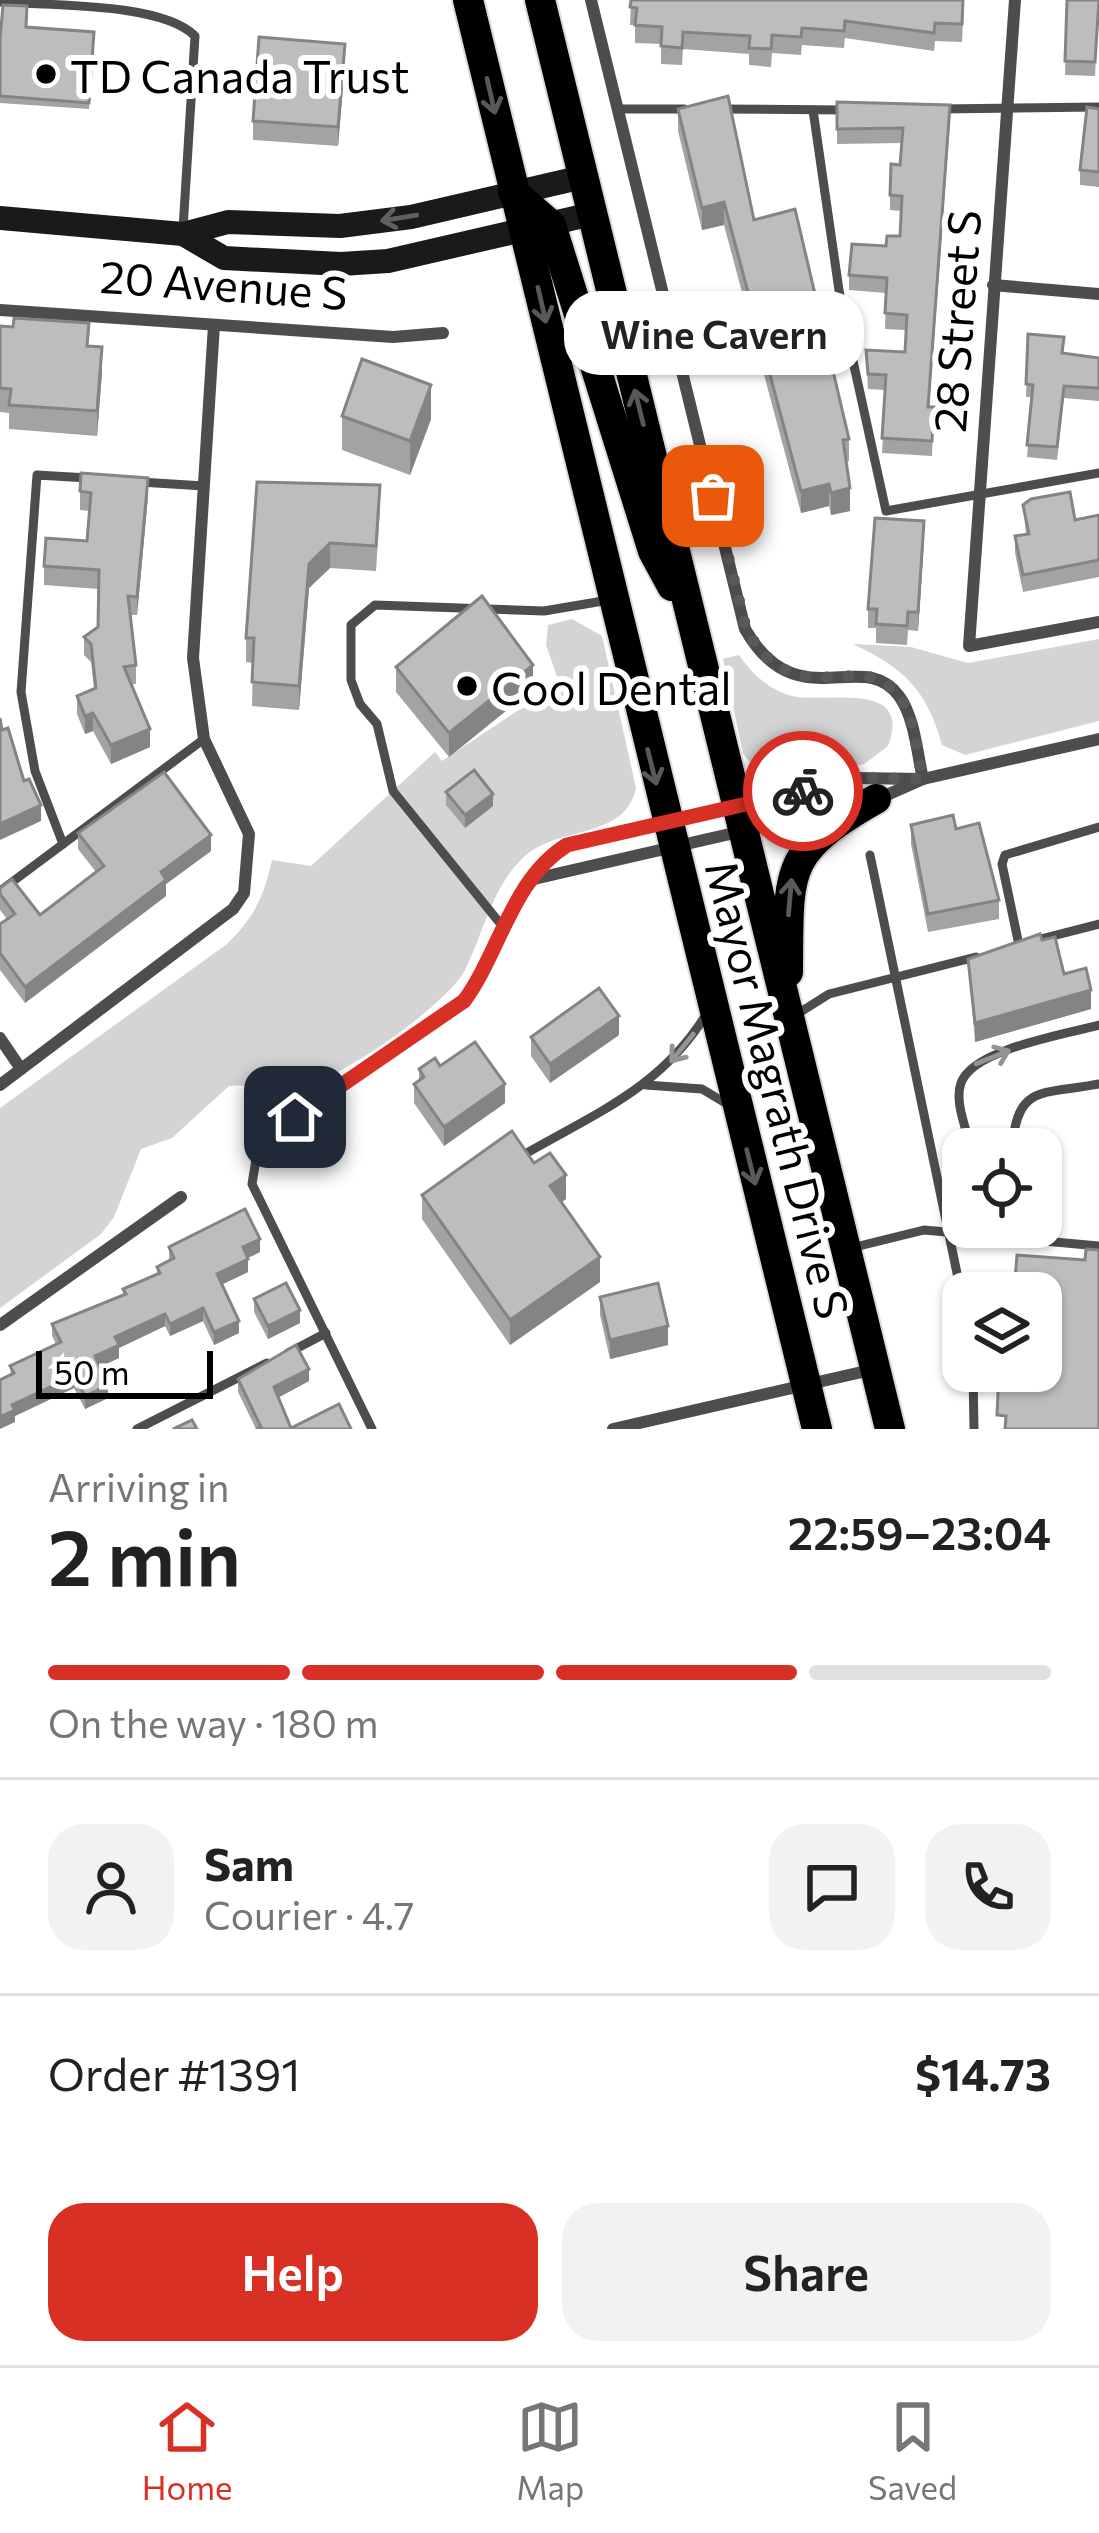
<!DOCTYPE html>
<meta charset="utf-8">
<style>
:root{--surface:#fff;--page:#f2f2f2;--text:#222;--muted:#767676;--line:#e0e0e0;--accent:#d93025}
body{margin:0;font-family:Commissioner,sans-serif;background:var(--page);color:var(--text);height:100vh;display:flex;flex-direction:column;font-size:45px;white-space:nowrap}
*{box-sizing:border-box;margin:0}
p{font-size:39px;color:var(--muted)}
.icon{flex:none;width:66px;height:66px;fill:none;stroke:currentColor;stroke-width:2;stroke-linecap:round;stroke-linejoin:round}
.map{position:relative;height:1429px;overflow:hidden}
.details{display:flex;flex-direction:column;background:var(--surface);flex:1}
.details>*{flex:none}
.fabs{position:absolute;left:942px;top:1128px;display:grid;gap:24px}
.fabs a{display:grid;place-items:center;width:120px;height:120px;border-radius:24px;background:var(--surface);box-shadow:0 3px 9px #0004;font-size:60px}
.scale{position:absolute;left:36px;bottom:30px;width:177px;box-sizing:border-box;padding-left:12px;border:6px solid #000;border-top:0;font-size:33px;line-height:42px;white-space:nowrap;color:#000;-webkit-text-stroke:9px #fff;paint-order:stroke}
.pin{position:absolute;display:grid;place-items:center;width:102px;height:102px;color:#fff;margin:-51px;border-radius:24px;box-shadow:0 6px 18px #0006}
.courier{position:absolute;display:grid;place-items:center;width:120px;height:120px;margin:-60px;border:9px solid #d93025;border-radius:50%;background:#fff;color:#222;box-shadow:0 3px 15px #0007}
.bubble{position:absolute;height:84px;border-radius:36px;background:var(--surface);box-shadow:0 3px 9px #0004;font-size:39px;font-weight:600;line-height:84px;text-align:center}
.head em{font-style:normal;font-weight:600}
.head div{display:flex;flex-direction:column-reverse}
.head{display:flex;align-items:center;justify-content:space-between;height:204px;padding:0 48px}
h1{font-size:78px;font-weight:600;line-height:90px}
.bar{display:grid;grid-template-columns:repeat(4,1fr);gap:18px 12px;align-content:center;height:144px;padding:0 48px}
.bar i{height:15px;border-radius:9px;background:var(--line)}
.bar .current{background:var(--accent)}
.bar p{grid-column:span 4}
.line{display:flex;align-items:center;gap:30px;padding:0 48px;border-top:3px solid var(--line)}
.line div{flex:1}
.round{display:grid;place-items:center;flex:none;width:126px;height:126px;border-radius:36px;background:var(--page)}
.action{display:flex;gap:24px;margin-top:auto;padding:24px 48px}
.action a{flex:1;height:138px;border-radius:36px;background:var(--accent);color:#fff;font-size:48px;font-weight:600;line-height:138px;text-align:center}
.action a+a{background:var(--page);color:var(--text)}
.tab-bar{display:flex;justify-content:space-around;align-items:center;height:168px;border-top:3px solid var(--line);background:var(--surface);font-size:33px;color:var(--muted)}
.tab-bar a{display:grid;justify-items:center;gap:6px}
.tab-bar .current{color:var(--accent)}
.map>svg:first-child{display:block}
.green{fill:#d4d4d4}
.lines{fill:none;stroke-linecap:round;stroke-linejoin:round}
.primary-casing{stroke:#dbdbdb;stroke-width:34}
.lane{stroke:#4d4d4d;stroke-width:9}
.street{stroke:#4d4d4d;stroke-width:12}
.secondary{stroke:#1a1a1a;stroke-width:24}
.primary{stroke:#000;stroke-width:30}
.wall{fill:#a3a3a3}
.shaded-wall{fill:#848484}
.building{fill:#bdbdbd;stroke:#848484;stroke-width:3}
.oneway{stroke:#595959}
.oneway2{stroke:#5f5f5f}
.oneway3{stroke:#949494}
.done{stroke:#595959;stroke-width:12;stroke-dasharray:0 21.6}
.route{stroke:#d93025;stroke-width:15}
.poi-dot{fill:#000;stroke:#fff;stroke-width:4.5}
.labels{text-anchor:middle;dominant-baseline:central;stroke-width:12;stroke-linejoin:round;paint-order:stroke}
.poi-label{font-size:45px;fill:#000;stroke:#fff;text-anchor:start}
.street-label{font-size:45px;fill:#000;stroke:#fff}
</style>
<div class="map">
<svg width="1099" height="1429" viewBox="0 0 1099 1429">
<rect width="100%" height="100%" fill="#fff"/>
<g class="green">
<path d="M 572,619 L 602,636 L 636,788 C 625,840 560,825 525,856 C 493,884 484,932 465,970 C 447,1005 334,1085 293,1089 C 272,1092 250,1083 229,1086 L 172,1138 L 141,1149 L 114,1217 L 101,1234 L 0,1308 L 0,1108 L 227,944 C 254,918 264,896 272,860 L 311,866 L 435,752 L 442,761 L 559,683 L 546,645 L 548,625 Z"/>
<path d="M 1099,639 L 1099,721 L 965,755 L 942,745 C 927,690 904,668 853,644 L 911,647 L 968,663 Z"/>
<path d="M 739,655 C 752,674 769,690 792,696 C 823,704 914,678 888,746 L 864,764 L 781,784 L 768,782 L 743,754 L 723,659 Z"/>
</g>
<g class="lines">
<g class="primary-casing">
<g id="primary">
<polyline points="468,0 817,1429"/>
<polyline points="540,0 890,1429"/>
<polyline points="513,192 551,225 653,551 672,586"/>
<path d="M 788,972 C 789,870 782,852 876,799"/>
</g>
</g>
<g class="lane">
<path d="M 0,2 C 49,6 161,2 195,36 L 183,229"/>
<polyline points="618,109 684,109"/>
<polyline points="719,109 846,110"/>
<polyline points="941,109 1099,107"/>
<polyline points="813,110 842,311 886,511 1099,473"/>
<polyline points="140,482 204,486"/>
<polyline points="63,844 35,771 21,692 37,475 88,478"/>
<polyline points="870,855 963,1302"/>
<polyline points="0,891 204,739"/>
<polyline points="503,927 393,791 377,724 360,704 351,680 351,625 375,605 544,611 609,600"/>
<polyline points="1033,941 1099,924"/>
<polyline points="1019,945 1002,864 1005,855 1099,827"/>
<polyline points="794,1016 829,994 976,957"/>
<polyline points="646,1085 702,1089 732,1107"/>
<polyline points="259,1141 252,1184 372,1429"/>
<path d="M 971,1149 C 967,1130 954,1102 961,1083 C 973,1049 1066,1034 1099,1025"/>
<path d="M 1012,1149 C 1017,1083 1042,1095 1099,1084"/>
<path d="M 525,1154 C 598,1112 662,1087 707,1013"/>
<polyline points="851,1248 924,1230 1099,1246"/>
<polyline points="288,1353 326,1333"/>
<polyline points="973,1371 974,1429"/>
<polyline points="137,1429 267,1363"/>
</g>
<g class="street">
<path d="M 591,0 L 745,629 C 797,720 863,646 899,696 C 915,718 917,753 923,779"/>
<polyline points="1015,0 969,646 1099,622"/>
<polyline points="993,285 1099,294"/>
<polyline points="0,310 393,337 443,333"/>
<polyline points="880,798 923,779 1099,739"/>
<polyline points="534,879 843,808"/>
<polyline points="0,1038 21,1069"/>
<polyline points="0,1085 233,909 244,893 249,834 204,739 193,658 214,325"/>
<path d="M 259,1141 L 463,1001 C 500,952 512,879 567,845 L 854,778 L 923,779"/>
<polyline points="0,1325 181,1197"/>
<polyline points="613,1429 875,1369"/>
</g>
<g class="secondary">
<polyline points="0,218 183,234 228,222 340,226 411,217 583,177"/>
<polyline points="183,234 224,258 341,264 388,261 592,214"/>
</g>
<use href="#primary" class="primary"/>
</g>
<g class="wall">
<polygon points="631,0 964,0 962,42 935,41 934,51 845,38 844,48 802,45 801,55 772,53 771,67 749,65 749,54 683,49 682,65 661,64 661,44 635,43 635,25 630,25"/>
<polygon points="1067,0 1099,0 1095,76 1065,75"/>
<polygon points="26,27 94,32 89,109 0,103 0,39"/>
<polygon points="345,63 338,146 253,140 253,121"/>
<polygon points="837,102 950,120 929,407 934,407 932,456 882,453 885,390 868,389 866,350 905,352 906,330 885,329 886,293 849,290 849,275 900,236 901,211 890,210 890,195 900,165 902,143 837,144"/>
<polygon points="678,109 754,220 849,439 849,461 846,462 850,511 831,515 829,506 801,513 724,225 702,230 678,131"/>
<polygon points="1099,109 1099,187 1080,185 1080,170"/>
<polygon points="0,326 89,346 102,372 97,436 9,429 9,413 0,412"/>
<polygon points="1028,334 1063,353 1099,358 1099,401 1064,398 1057,460 1027,457 1032,397 1026,397"/>
<polygon points="342,416 431,419 410,475 342,450"/>
<polygon points="257,482 380,509 376,571 330,568 309,588 299,710 252,706 253,663 246,662 246,638"/>
<polygon points="80,491 148,496 137,615 131,615 136,665 136,684 132,684 150,747 111,764 93,731 85,734 77,714 77,696 94,689 91,662 84,655 84,637 98,627 99,589 44,585 44,566 87,541 90,511 80,510"/>
<polygon points="1023,505 1075,520 1099,515 1099,577 1023,592 1015,553 1015,536 1026,534"/>
<polygon points="924,540 918,631 908,630 907,645 876,643 876,628 868,628 868,609"/>
<polygon points="396,667 533,689 449,757 396,692"/>
<polygon points="446,792 493,806 465,828 446,805"/>
<polygon points="911,825 956,829 999,900 999,919 928,932 911,844"/>
<polygon points="78,833 211,851 166,884 166,896 25,1003 0,970 0,924 7,919 0,910 0,888 40,915 96,872 78,849"/>
<polygon points="1042,940 1064,974 1091,1009 975,1042 968,959"/>
<polygon points="619,1035 550,1083 531,1056 531,1037"/>
<polygon points="440,1066 505,1103 444,1146 414,1103 414,1084 419,1081 419,1069"/>
<polygon points="534,1163 566,1199 562,1202 600,1282 510,1345 422,1219 422,1195"/>
<polygon points="169,1247 260,1252 248,1258 248,1272 222,1284 239,1333 214,1345 203,1321 170,1336 165,1326 119,1348 119,1358 100,1367 108,1398 85,1409 74,1388 15,1416 15,1422 10,1366 56,1344 52,1336 52,1324 123,1295 123,1289 157,1274 157,1267 169,1261"/>
<polygon points="600,1297 668,1345 610,1359 600,1315"/>
<polygon points="254,1299 300,1323 268,1339 254,1312"/>
<polygon points="238,1379 309,1381 278,1397 291,1428 256,1429 238,1392"/>
</g>
<g class="shaded-wall">
<polygon points="345,44 345,63 338,146 338,127"/>
<polygon points="950,105 950,120 928,422 928,407"/>
<polygon points="724,202 724,225 702,230 702,208"/>
<polygon points="102,347 102,372 97,436 97,411"/>
<polygon points="431,385 431,419 410,475 410,441"/>
<polygon points="148,478 148,496 137,615 137,597"/>
<polygon points="829,484 829,506 801,513 801,491"/>
<polygon points="850,488 850,511 831,515 831,493"/>
<polygon points="924,521 924,540 918,631 918,612"/>
<polygon points="330,543 330,568 309,588 299,710 299,686 309,564"/>
<polygon points="533,665 533,689 449,757 449,733"/>
<polygon points="93,713 93,731 85,734 85,716"/>
<polygon points="150,729 150,747 111,764 111,745"/>
<polygon points="493,794 493,806 465,828 465,815"/>
<polygon points="41,805 41,821 0,840 0,824"/>
<polygon points="211,835 211,851 166,884 166,896 25,1003 25,987 161,872"/>
<polygon points="1091,990 1091,1009 975,1042 975,1023"/>
<polygon points="619,1016 619,1035 550,1083 550,1064"/>
<polygon points="505,1084 505,1103 444,1146 444,1127"/>
<polygon points="566,1175 566,1199 550,1210 550,1186"/>
<polygon points="260,1239 260,1252 243,1260 243,1247"/>
<polygon points="600,1257 600,1282 510,1345 510,1320"/>
<polygon points="248,1259 248,1272 217,1287 217,1274"/>
<polygon points="203,1308 203,1321 170,1336 170,1324"/>
<polygon points="300,1310 300,1323 268,1339 268,1326"/>
<polygon points="165,1314 165,1326 119,1348 119,1358 95,1369 95,1356 115,1337"/>
<polygon points="239,1321 239,1333 214,1345 214,1332"/>
<polygon points="668,1326 668,1345 610,1359 610,1340"/>
<polygon points="309,1369 309,1381 274,1400 274,1387"/>
<polygon points="74,1376 74,1388 15,1416 15,1422 0,1429 0,1417 12,1405"/>
<polygon points="108,1385 108,1398 85,1409 85,1396"/>
</g>
<g class="building">
<polygon points="631,0 963,0 962,24 935,23 934,33 845,21 844,31 802,28 801,37 772,35 771,49 749,48 750,36 683,32 682,48 661,46 662,27 635,25 637,8 630,7"/>
<polygon points="1067,0 1099,0 1095,62 1065,61"/>
<polygon points="3,5 27,6 26,27 94,32 89,103 0,96 0,39"/>
<polygon points="259,37 345,44 338,127 253,121"/>
<polygon points="728,96 754,220 795,209 849,439 843,440 850,488 831,493 829,484 801,491 724,202 702,208 678,109"/>
<polygon points="837,102 950,105 928,407 934,407 932,441 882,438 886,375 868,374 866,350 905,352 907,315 885,313 887,278 849,275 852,244 886,246 887,236 900,236 902,196 890,195 891,164 900,165 903,128 837,129"/>
<polygon points="1087,107 1099,109 1099,172 1080,170"/>
<polygon points="14,318 89,323 87,346 102,347 97,411 9,405 11,389 0,388 0,326 13,327"/>
<polygon points="1028,334 1064,337 1062,353 1099,358 1099,388 1064,386 1057,447 1027,445 1033,385 1026,384"/>
<polygon points="362,359 431,385 410,441 342,416"/>
<polygon points="81,473 148,478 137,597 128,596 136,665 124,667 150,729 111,745 93,713 85,716 77,696 96,688 91,644 84,637 98,627 99,570 44,566 46,538 87,541 91,493 80,491"/>
<polygon points="257,482 380,485 376,546 330,543 309,564 299,686 252,682 254,638 246,638"/>
<polygon points="1070,492 1075,520 1099,515 1099,560 1023,575 1015,536 1029,534 1023,505 1031,499"/>
<polygon points="875,518 924,521 918,612 908,612 907,626 876,624 877,609 868,609"/>
<polygon points="482,596 533,665 449,733 396,667"/>
<polygon points="0,718 2,730 8,728 24,781 29,779 41,805 0,824"/>
<polygon points="474,770 493,794 465,815 446,792"/>
<polygon points="164,772 211,835 161,872 166,880 25,987 0,953 0,924 15,914 0,894 0,888 12,879 40,915 104,866 78,833"/>
<polygon points="953,815 956,829 979,823 999,900 928,914 911,825"/>
<polygon points="1040,934 1042,940 1055,937 1064,974 1086,968 1091,990 975,1023 968,959"/>
<polygon points="599,988 619,1016 550,1064 531,1037"/>
<polygon points="475,1042 505,1084 444,1127 414,1084 424,1077 419,1069 435,1058 440,1066"/>
<polygon points="512,1131 534,1163 550,1153 566,1175 550,1186 600,1257 510,1320 422,1195"/>
<polygon points="245,1209 260,1239 243,1247 248,1259 217,1274 239,1321 214,1332 203,1308 170,1324 165,1314 115,1337 119,1345 95,1356 108,1385 85,1396 74,1376 12,1405 15,1410 0,1417 0,1380 14,1373 10,1366 61,1342 52,1324 126,1294 123,1289 160,1273 157,1267 174,1258 169,1247"/>
<polygon points="1086,1249 1099,1250 1099,1429 1005,1429 1006,1416 997,1415 999,1371 1041,1371 1041,1293 1014,1293 1017,1255 1085,1260"/>
<polygon points="286,1283 300,1310 268,1326 254,1299"/>
<polygon points="658,1283 668,1326 610,1340 600,1297"/>
<polygon points="296,1345 309,1369 274,1387 291,1428 339,1404 351,1429 256,1429 261,1427 238,1379"/>
<polygon points="192,1420 197,1429 173,1429"/>
</g>
<defs><path id="oneway-shaft" d="M-6 0H5M1.5-3L5.5 0L1.5 3" fill="none" stroke-width="1.6" stroke-linecap="round" stroke-linejoin="round" transform="scale(3)"/></defs>
<g class="oneway">
<use href="#oneway-shaft" transform="translate(491 96) rotate(77)"/>
<use href="#oneway-shaft" transform="translate(542 305) rotate(77)"/>
<use href="#oneway-shaft" transform="translate(639 407) rotate(-104)"/>
<use href="#oneway-shaft" transform="translate(652 767) rotate(76)"/>
<use href="#oneway-shaft" transform="translate(790 897) rotate(-85)"/>
<use href="#oneway-shaft" transform="translate(751 1167) rotate(76)"/>
</g>
<use class="oneway2" href="#oneway-shaft" transform="translate(399 218) rotate(171)"/>
<g class="oneway3">
<use href="#oneway-shaft" transform="translate(682 1048) rotate(129)"/>
<use href="#oneway-shaft" transform="translate(993 1057) rotate(-22)"/>
</g>
<g class="lines">
<path class="done" d="M 713,496 L 746,629 C 797,720 863,645 899,696 C 915,718 917,753 923,779 L 854,778 L 803,791"/>
<path class="route" d="M 295,1117 L 464,1001 C 500,952 512,879 567,845 L 803,791"/>
</g>
<g class="poi-dot">
<circle cx="46" cy="74" r="12"/>
<circle cx="467" cy="686" r="12"/>
</g>
<g class="labels">
<g class="poi-label">
<text x="70" y="74">TD Canada Trust</text>
<text x="491" y="686">Cool Dental</text>
</g>
<g class="street-label">
<text transform="translate(224 283) rotate(4)">20 Avenue S</text>
<text transform="translate(955 321) rotate(-86)">28 Street S</text>
<text transform="translate(779 1089) rotate(76)">Mayor Magrath Drive S</text>
</g>
</g>
</svg>
<div class="fabs">
<a><svg class="icon" aria-label="locate" viewBox="0 0 24 24"><circle cx="12" cy="12" r="6"/><path d="M12 2v4M12 18v4M2 12h4M18 12h4"/></svg></a>
<a><svg class="icon" aria-label="layers" viewBox="0 0 24 24"><path d="M12 4l9 5-9 5-9-5zM3 14l9 5 9-5"/></svg></a>
</div>
<div class="scale">50 m</div>
<div class="pin" style="left:713px;top:496px;background:#ea580c"><svg class="icon" aria-label="bag" viewBox="0 0 24 24"><path d="M5 8h14l-1 12H6zM9 8a3 3 0 0 1 6 0"/></svg></div>
<div class="pin" style="left:295px;top:1117px;background:#1f2937"><svg class="icon" aria-label="home" viewBox="0 0 24 24"><path d="M3 11l9-7 9 7M6 9v11h12V9"/></svg></div>
<div class="courier" style="left:803px;top:791px"><svg class="icon" aria-label="bike" viewBox="0 0 24 24"><circle cx="6" cy="16" r="4"/><circle cx="18" cy="16" r="4"/><path d="M6 16l4-8h5l3 8M10 8l3 8H6M13 5h3"/></svg></div>
<div class="bubble" style="left:564px;top:291px;width:300px">Wine Cavern</div>
</div>
<section class="details">
<div class="head"><div><h1>2 min</h1><p>Arriving in</p></div><em>22:59–23:04</em></div>
<div class="bar"><i class="current"></i><i class="current"></i><i class="current"></i><i></i><p>On the way · 180 m</p></div>
<div class="line" style="height:216px"><a class="round"><svg class="icon" aria-label="person" viewBox="0 0 24 24"><circle cx="12" cy="8" r="4"/><path d="M4 21q1-7 8-7t8 7"/></svg></a><div><b>Sam</b><p>Courier · 4.7</p></div><a class="round"><svg class="icon" aria-label="chat" viewBox="0 0 24 24"><path d="M4 5h16v11H9l-5 4z"/></svg></a><a class="round"><svg class="icon" aria-label="phone" viewBox="0 0 24 24"><path d="M5 4h4l2 5-3 2q2 4 5 5l2-3 5 2v4C11 20 4 13 5 4z"/></svg></a></div>
<div class="line" style="height:156px"><div>Order #1391</div><b>$14.73</b></div>
<div class="action"><a>Help</a><a>Share</a></div>
</section>
<nav class="tab-bar">
<a class="current"><svg class="icon" aria-label="home" viewBox="0 0 24 24"><path d="M3 11l9-7 9 7M6 9v11h12V9"/></svg>Home</a>
<a><svg class="icon" aria-label="map" viewBox="0 0 24 24"><path d="M3 6l6-2 6 2 6-2v14l-6 2-6-2-6 2zM9 4v14M15 6v14"/></svg>Map</a>
<a><svg class="icon" aria-label="saved" viewBox="0 0 24 24"><path d="M7 4h10v16l-5-4-5 4z"/></svg>Saved</a>
</nav>
